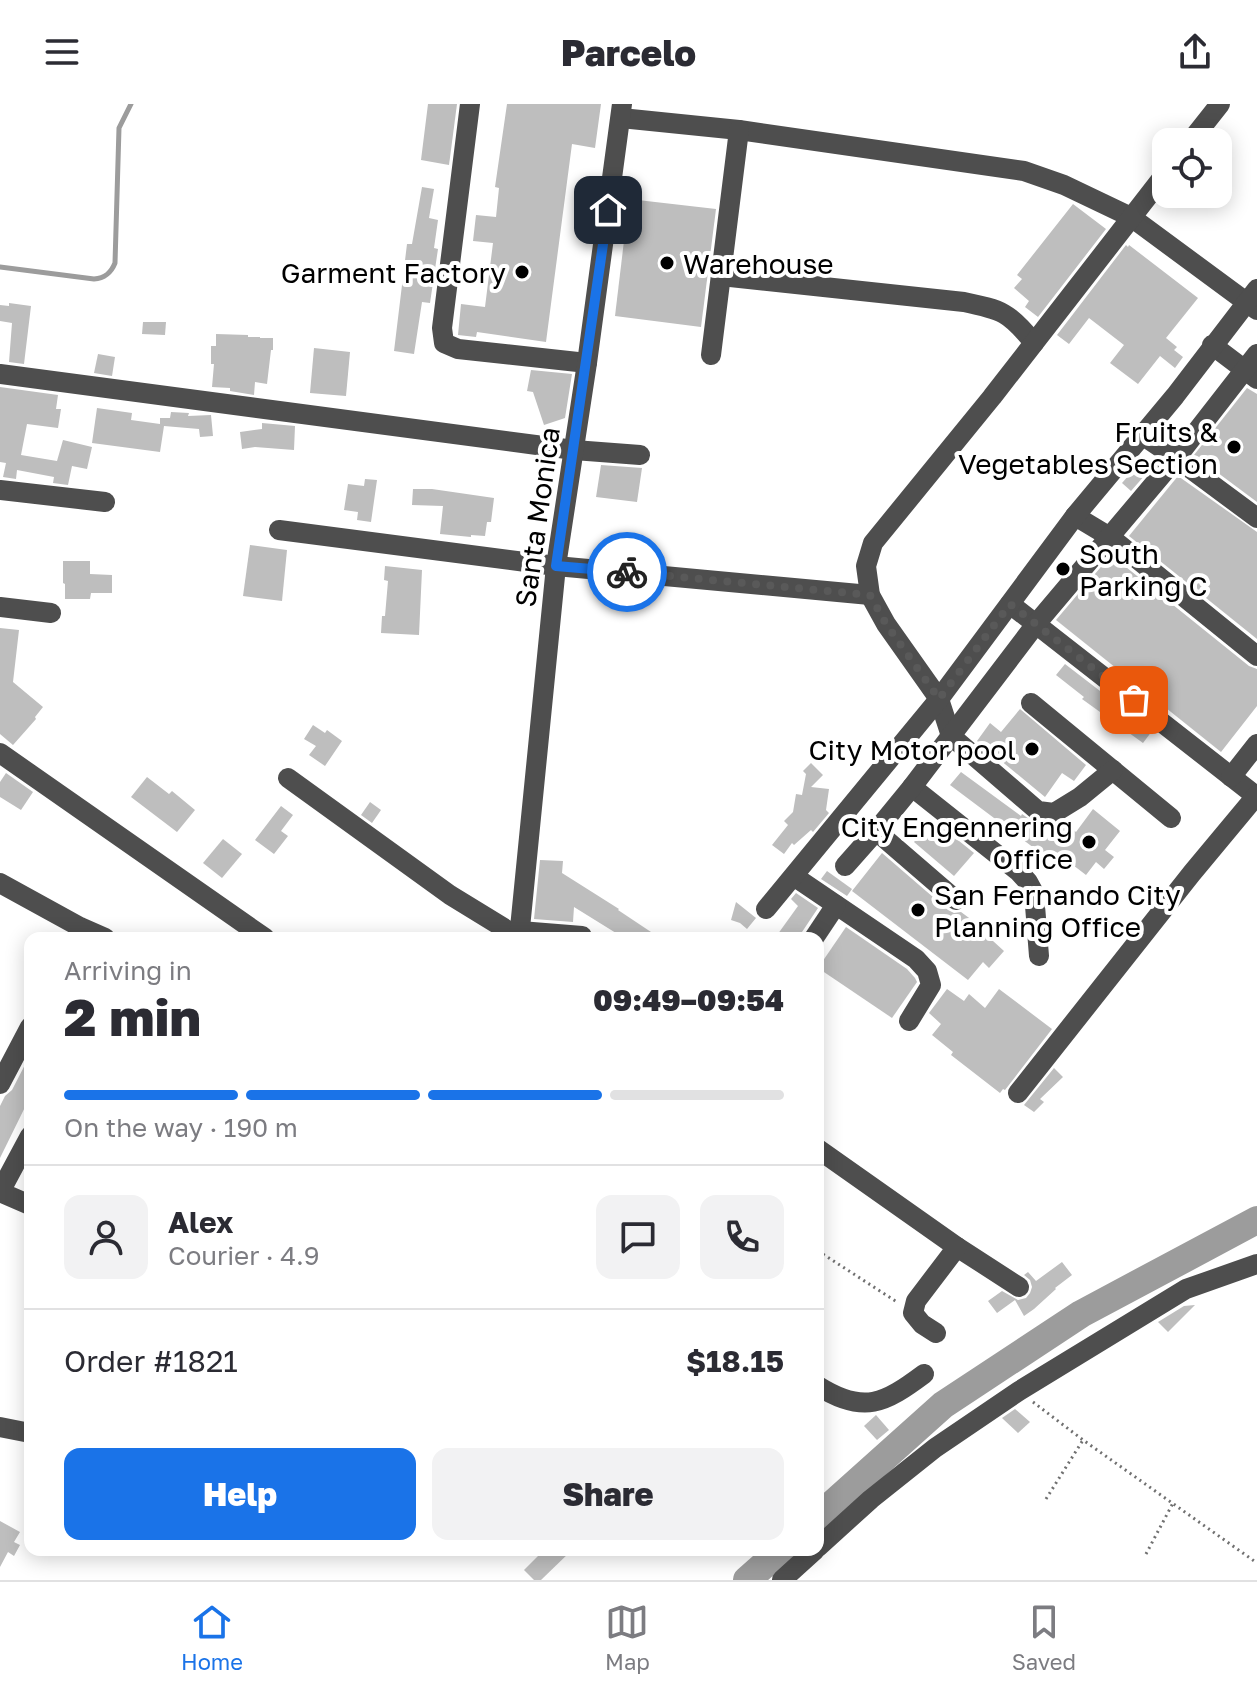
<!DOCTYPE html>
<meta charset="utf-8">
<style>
:root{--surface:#fff;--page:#f2f2f3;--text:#2b2b33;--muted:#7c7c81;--line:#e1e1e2;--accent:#1a73e8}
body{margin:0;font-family:"Golos Text",sans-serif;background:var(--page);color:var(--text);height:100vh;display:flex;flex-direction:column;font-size:30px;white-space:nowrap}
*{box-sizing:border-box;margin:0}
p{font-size:26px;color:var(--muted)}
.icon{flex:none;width:44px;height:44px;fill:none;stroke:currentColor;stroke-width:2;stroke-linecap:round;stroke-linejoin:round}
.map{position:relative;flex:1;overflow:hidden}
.details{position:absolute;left:24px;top:828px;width:800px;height:624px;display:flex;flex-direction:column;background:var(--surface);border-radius:16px;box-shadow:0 4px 20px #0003}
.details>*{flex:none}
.controls{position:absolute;left:1152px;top:24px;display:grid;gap:16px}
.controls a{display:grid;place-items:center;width:80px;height:80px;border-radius:16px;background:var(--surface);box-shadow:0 4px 20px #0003;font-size:40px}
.pin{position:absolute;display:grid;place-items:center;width:68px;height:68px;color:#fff;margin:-34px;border-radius:16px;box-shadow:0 4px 12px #0006}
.courier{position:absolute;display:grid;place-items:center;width:80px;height:80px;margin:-40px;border:6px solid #1a73e8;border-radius:50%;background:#fff;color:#222;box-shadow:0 2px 10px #0007}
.overview em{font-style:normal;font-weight:800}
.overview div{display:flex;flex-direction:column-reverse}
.overview{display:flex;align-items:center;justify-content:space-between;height:136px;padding:0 40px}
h1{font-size:52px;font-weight:800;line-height:60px}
.bar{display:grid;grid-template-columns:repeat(4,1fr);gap:12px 8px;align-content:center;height:96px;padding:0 40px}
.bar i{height:10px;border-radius:6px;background:var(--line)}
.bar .active{background:var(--accent)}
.bar p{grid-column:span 4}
.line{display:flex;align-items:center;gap:20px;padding:0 40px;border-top:2px solid var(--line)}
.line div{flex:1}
.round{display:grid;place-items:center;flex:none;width:84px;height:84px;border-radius:16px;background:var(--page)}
.action{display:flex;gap:16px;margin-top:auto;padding:16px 40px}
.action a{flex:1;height:92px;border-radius:16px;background:var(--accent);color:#fff;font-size:32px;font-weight:800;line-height:92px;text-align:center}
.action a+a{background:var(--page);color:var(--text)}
header{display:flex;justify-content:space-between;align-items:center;height:104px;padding:0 40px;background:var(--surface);font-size:36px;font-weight:800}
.dock{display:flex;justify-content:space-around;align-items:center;height:112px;border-top:2px solid var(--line);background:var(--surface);font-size:22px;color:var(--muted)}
.dock a{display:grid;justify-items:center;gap:4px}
.dock .active{color:var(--accent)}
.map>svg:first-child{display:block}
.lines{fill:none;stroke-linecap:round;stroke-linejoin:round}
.stream{stroke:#9c9c9c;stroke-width:5}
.river{stroke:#9c9c9c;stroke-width:28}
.building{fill:#bebebe}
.path{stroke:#707070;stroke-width:3;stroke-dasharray:2 4;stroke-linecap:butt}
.minor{stroke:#4e4e4e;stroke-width:20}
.done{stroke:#595959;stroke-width:8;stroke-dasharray:0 14.4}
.route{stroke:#1a73e8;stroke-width:10}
.poi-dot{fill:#000;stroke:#fff;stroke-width:3}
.labels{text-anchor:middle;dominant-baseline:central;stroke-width:8;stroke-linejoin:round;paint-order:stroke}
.poi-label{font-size:28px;fill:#000;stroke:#fff;text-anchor:end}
.street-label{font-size:28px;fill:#000;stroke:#fff}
</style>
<header><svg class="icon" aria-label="menu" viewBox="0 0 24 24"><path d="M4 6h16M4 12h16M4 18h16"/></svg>Parcelo<svg class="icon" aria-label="share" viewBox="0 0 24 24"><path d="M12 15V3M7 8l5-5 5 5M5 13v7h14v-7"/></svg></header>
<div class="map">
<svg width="1257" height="1476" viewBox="0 0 1257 1476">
<rect width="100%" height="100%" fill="#fff"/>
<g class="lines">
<path class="stream" d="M 0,163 L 94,175 C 105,174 111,169 115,159 L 119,24 L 131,0"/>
<g class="river">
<polyline points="818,1413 943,1301 1081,1210 1257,1116"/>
<polyline points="747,1476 781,1446"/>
</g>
</g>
<g class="building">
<polygon points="428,0 457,0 449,61 421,56"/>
<polygon points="507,0 601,0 595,44 572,40 546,238 477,228 476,233 458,231 461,200 485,203 493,139 473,137 476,111 496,113 499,84 495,83"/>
<polygon points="422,83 434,85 429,114 438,116 434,144 438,145 430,199 422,198 414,250 394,247 407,140 412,140"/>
<polygon points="629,95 716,105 701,223 615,212"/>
<polygon points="1073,100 1106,125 1038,213 1025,203 1029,197 1014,184 1022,175 1017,171"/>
<polygon points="1126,141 1128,143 1129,141 1198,194 1166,234 1177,243 1174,246 1183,253 1175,264 1160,252 1138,280 1110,259 1124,241 1089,214 1069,240 1057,231"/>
<polygon points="9,199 31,202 24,260 9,258 12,219 0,217 0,201 9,202"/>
<polygon points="143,218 166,218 165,231 142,230"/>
<polygon points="216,230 248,231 248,233 260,233 260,234 273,234 273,246 271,246 267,280 255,278 254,291 230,287 230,284 212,283 214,260 211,260 211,242 216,242"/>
<polygon points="314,244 350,248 346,292 310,289"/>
<polygon points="98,250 115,253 112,272 94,269"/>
<polygon points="531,266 572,270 565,314 544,321 533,288 527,287"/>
<polygon points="0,283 58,291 56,305 61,305 58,324 27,320 21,351 57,357 63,336 92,343 87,365 72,362 68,381 53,379 54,373 17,366 16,375 3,373 6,359 0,358"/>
<polygon points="1247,284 1257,290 1257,398 1194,351"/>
<polygon points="97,304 132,309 131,316 160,320 160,314 170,314 171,308 189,309 188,312 211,311 213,332 200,333 199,325 164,322 160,348 92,339"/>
<polygon points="262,319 295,322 294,346 255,343 242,345 240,328 262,325"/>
<polygon points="601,361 642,364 637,398 596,393"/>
<polygon points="1136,363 1145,371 1131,387 1122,379"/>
<polygon points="1178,372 1257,428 1257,535 1129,432"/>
<polygon points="365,375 377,376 371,418 357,416 358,408 344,406 348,380 364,382"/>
<polygon points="413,385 432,385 494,394 491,418 487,418 485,432 471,431 471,433 440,430 443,402 412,401"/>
<polygon points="250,441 287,446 282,497 243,492"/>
<polygon points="1111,451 1249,562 1257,565 1257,602 1221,648 1056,516"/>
<polygon points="63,457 90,457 90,470 112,471 112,489 91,489 90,495 65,495 65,480 63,479"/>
<polygon points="385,462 422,466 419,531 381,529 382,512 385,512 388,477 384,476"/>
<polygon points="0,524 19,526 13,578 43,603 35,613 36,615 13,641 0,630"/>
<polygon points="1065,560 1152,627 1143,639 1082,595 1084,593 1056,571"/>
<polygon points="1020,605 1086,661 1074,677 1062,669 1045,693 977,637 990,619 1001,628"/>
<polygon points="313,621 325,629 327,626 342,637 325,662 309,651 316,642 304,635"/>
<polygon points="811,659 823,671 811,683 829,685 826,706 829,709 813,728 811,726 794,741 792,739 784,750 772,741 788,721 784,717 793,708 796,690 802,691 806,670 803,667"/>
<polygon points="961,668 1021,712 1022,710 1039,722 1040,720 1053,722 1064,718 1076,728 1093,705 1120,727 1105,746 1114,753 1104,765 1096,758 1086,771 1056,748 1050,756 950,681"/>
<polygon points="6,669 33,688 21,706 0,693 0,678"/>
<polygon points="147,673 169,690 172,687 195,706 177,728 131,693"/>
<polygon points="370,698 381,706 372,719 361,711"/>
<polygon points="281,702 293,711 281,727 288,732 274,750 255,736"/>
<polygon points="933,716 974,749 954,772 914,738"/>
<polygon points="223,735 242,750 222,774 203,759"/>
<polygon points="882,749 948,806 954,809 961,808 984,825 982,827 1004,847 989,864 983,858 968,876 852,787"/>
<polygon points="540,756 563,757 562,769 619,805 618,806 660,834 624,834 574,803 573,818 534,815"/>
<polygon points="827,767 852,785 847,792 821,775"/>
<polygon points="796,789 818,804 798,834 775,834 798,802 791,795"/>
<polygon points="736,798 756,814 747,825 740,819 731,816"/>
<polygon points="846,823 907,865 915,874 917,878 892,914 818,864"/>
<polygon points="947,885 964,897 969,890 985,904 999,885 1052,925 1005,986 1003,985 1000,989 951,951 953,948 932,931 941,920 929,909"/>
<polygon points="30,951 30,993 0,1054 0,1002 5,992 12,986"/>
<polygon points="1054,964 1063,973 1040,995 1044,998 1034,1008 1024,1001"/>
<polygon points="1062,1158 1072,1171 1055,1184 1056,1185 1034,1205 1024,1212 1015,1196 997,1209 988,1197 1002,1187 1018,1196 1026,1194 1030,1189 1032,1183 1030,1176 1024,1171 1028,1168 1036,1177"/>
<polygon points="1195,1201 1168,1228 1158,1218 1184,1202"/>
<polygon points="1015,1305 1030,1318 1018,1329 1002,1314"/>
<polygon points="876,1311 889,1326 877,1336 864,1322"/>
<polygon points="0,1417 20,1428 14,1438 20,1441 14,1452 8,1448 0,1463"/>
<polygon points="544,1446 572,1446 541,1476 534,1476 524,1466"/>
</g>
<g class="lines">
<g class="path">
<polyline points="818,1147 897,1198"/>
<polyline points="1033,1298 1083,1336 1257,1459"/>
<polyline points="1046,1395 1083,1336"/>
<polyline points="1146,1450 1173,1399"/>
</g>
<g class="minor">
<polyline points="470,0 442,224 444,239 458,245 587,259"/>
<polyline points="621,14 739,26 1024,67 1064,81 1131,113 1257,206"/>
<polyline points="1190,38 1220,0"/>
<path d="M 721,172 L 964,198 C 1002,206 1009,208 1034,239"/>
<polyline points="1212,241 1257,275"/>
<polyline points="711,251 739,26"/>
<polyline points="0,270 574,346 640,351"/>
<polyline points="1142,331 1176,354 1257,414"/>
<polyline points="0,386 105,398"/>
<polyline points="1075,412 1110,433 1257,552"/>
<polyline points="279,426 556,462 870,491"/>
<polyline points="1010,500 1256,692"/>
<polyline points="0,503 51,509"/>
<polyline points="1031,599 1171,714"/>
<polyline points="0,649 265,834"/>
<polyline points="1113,666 1080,693 1054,709 1038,707 951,632 939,595 886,520 870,491 866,462 873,439 992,293 1166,69"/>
<polyline points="1231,673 1257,640"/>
<polyline points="288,674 450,791 520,834"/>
<polyline points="912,683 1019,768 1028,778 1034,789 1039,852"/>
<polyline points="845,762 876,727"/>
<polyline points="795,773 916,855 927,867 931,881 909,917"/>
<polyline points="0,779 80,823 105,834"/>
<polyline points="956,796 876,727 912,683 1036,520 1176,354 1257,250"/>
<polyline points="766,805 939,595 1075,412 1175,292 1257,185"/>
<polyline points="520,827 582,832"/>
<polyline points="519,834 556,462 587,259 622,0"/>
<polyline points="814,834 836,801"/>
<polyline points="0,980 30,923"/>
<polyline points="1018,989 1192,769 1257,691"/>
<polyline points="30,1032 0,1088 30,1101"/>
<polyline points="818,1045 957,1143 1019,1183"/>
<polyline points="936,1229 922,1220 913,1209 916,1197 957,1143"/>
<path d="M 818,1282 C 864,1311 885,1299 924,1270"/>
<polyline points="0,1323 30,1329"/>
<polyline points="818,1443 871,1395 935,1344 1019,1287 1186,1185 1257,1160"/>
<polyline points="782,1476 815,1446"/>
</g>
</g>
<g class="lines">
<polyline class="done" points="627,468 870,491 886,520 939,595 1010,500 1134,596"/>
<polyline class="route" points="608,106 556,462 627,468"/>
</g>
<g class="poi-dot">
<circle cx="667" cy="159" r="8"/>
<circle cx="522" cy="168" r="8"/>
<circle cx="1234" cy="343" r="8"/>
<circle cx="1063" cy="465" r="8"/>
<circle cx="1032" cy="645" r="8"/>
<circle cx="1089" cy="738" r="8"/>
<circle cx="918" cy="806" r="8"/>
</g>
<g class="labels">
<g class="poi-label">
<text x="683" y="159" text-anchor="start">Warehouse</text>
<text x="506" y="168">Garment Factory</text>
<text x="1218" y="327">Fruits &amp;<tspan x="1218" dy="32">Vegetables Section</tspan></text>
<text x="1079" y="449" text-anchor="start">South<tspan x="1079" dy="32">Parking C</tspan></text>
<text x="1016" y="645">City Motor pool</text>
<text x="1073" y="722">City Engennering<tspan x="1073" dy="32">Office</tspan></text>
<text x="934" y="790" text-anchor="start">San Fernando City<tspan x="934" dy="32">Planning Office</tspan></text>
</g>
<g class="street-label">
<text transform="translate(537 413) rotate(-82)">Santa Monica</text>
</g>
</g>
</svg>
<div class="controls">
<a><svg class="icon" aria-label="locate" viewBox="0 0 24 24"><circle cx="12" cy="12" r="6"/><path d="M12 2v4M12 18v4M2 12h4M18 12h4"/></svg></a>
</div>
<div class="pin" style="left:1134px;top:596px;background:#ea580c"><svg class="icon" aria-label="bag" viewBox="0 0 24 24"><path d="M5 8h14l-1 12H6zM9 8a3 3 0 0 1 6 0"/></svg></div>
<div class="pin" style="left:608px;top:106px;background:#1f2937"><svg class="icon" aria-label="home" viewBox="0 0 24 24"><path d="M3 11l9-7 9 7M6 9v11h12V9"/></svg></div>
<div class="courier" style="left:627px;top:468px"><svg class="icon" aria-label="bike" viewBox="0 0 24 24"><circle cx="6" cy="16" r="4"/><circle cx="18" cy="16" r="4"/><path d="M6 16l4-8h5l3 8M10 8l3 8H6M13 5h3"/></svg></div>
<section class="details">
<div class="overview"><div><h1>2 min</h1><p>Arriving in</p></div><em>09:49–09:54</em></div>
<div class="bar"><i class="active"></i><i class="active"></i><i class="active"></i><i></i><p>On the way · 190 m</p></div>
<div class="line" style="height:144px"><a class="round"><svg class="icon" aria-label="person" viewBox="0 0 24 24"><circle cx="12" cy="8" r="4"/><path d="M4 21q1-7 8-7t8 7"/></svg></a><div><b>Alex</b><p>Courier · 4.9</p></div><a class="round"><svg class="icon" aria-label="chat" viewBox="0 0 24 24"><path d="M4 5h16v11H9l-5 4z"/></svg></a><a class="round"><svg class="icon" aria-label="phone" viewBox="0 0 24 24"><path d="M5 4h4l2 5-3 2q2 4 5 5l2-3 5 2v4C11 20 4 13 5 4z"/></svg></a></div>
<div class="line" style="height:104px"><div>Order #1821</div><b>$18.15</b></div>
<div class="action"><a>Help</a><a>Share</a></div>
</section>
</div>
<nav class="dock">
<a class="active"><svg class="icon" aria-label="home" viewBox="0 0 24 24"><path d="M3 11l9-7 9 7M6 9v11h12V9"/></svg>Home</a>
<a><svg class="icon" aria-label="map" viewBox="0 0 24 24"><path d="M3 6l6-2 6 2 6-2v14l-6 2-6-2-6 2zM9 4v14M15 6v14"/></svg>Map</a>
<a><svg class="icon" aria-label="saved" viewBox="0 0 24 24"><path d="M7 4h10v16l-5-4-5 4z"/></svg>Saved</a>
</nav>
